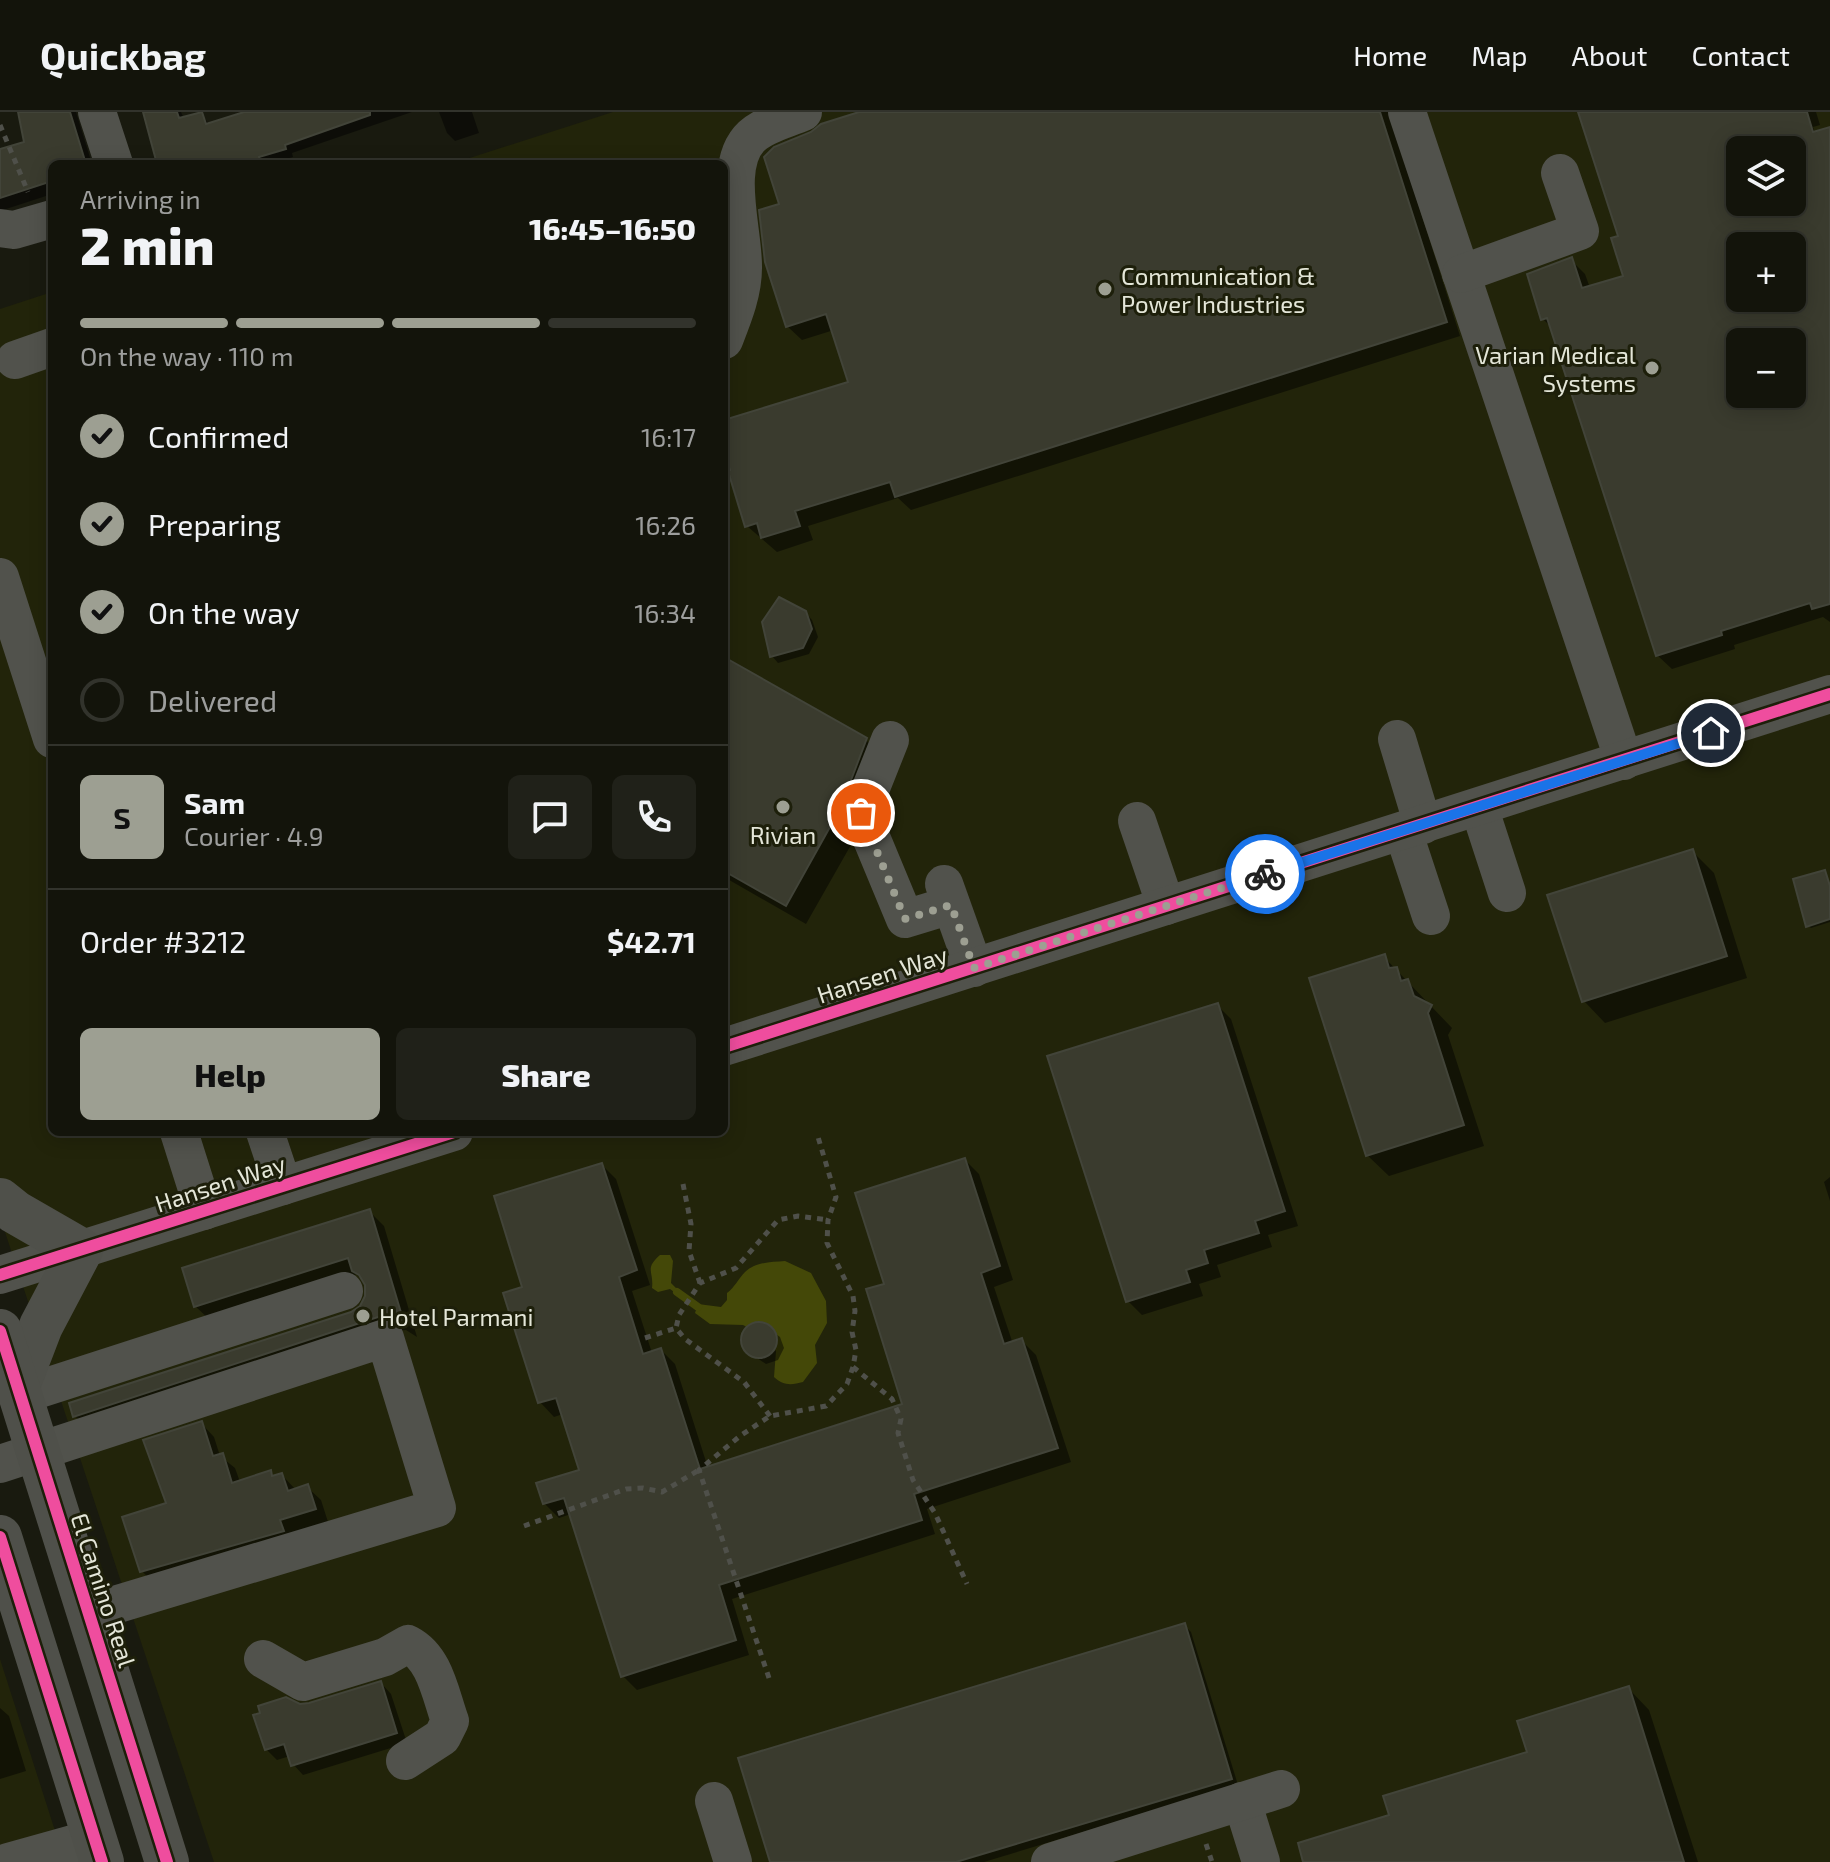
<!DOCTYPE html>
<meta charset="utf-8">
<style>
:root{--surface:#13140b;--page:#202119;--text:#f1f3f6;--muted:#9d9e9d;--line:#32332c;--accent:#9d9f92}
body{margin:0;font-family:"Exo 2",sans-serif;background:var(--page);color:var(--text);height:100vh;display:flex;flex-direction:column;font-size:30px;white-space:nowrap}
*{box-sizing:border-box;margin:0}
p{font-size:26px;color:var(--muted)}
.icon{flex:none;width:44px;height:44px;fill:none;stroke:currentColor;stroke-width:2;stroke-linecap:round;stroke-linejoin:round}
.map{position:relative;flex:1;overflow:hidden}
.side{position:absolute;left:48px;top:48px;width:680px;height:976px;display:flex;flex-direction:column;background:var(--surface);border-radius:12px;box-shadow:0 4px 20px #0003,0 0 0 2px var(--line)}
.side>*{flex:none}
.fabs{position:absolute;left:1726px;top:24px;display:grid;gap:16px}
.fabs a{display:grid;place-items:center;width:80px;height:80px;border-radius:12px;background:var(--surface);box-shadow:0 4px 20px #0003,0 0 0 2px var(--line);font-size:40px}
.pin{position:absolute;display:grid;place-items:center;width:68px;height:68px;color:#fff;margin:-34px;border:4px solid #fff;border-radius:50%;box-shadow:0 2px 8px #0007}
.courier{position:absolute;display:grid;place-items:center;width:80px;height:80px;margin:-40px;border:6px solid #1a73e8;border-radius:50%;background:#fff;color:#222;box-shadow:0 2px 10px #0007}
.overview em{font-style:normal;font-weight:800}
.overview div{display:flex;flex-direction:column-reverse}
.overview{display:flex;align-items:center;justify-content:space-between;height:136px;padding:0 32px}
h1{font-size:52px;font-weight:800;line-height:60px}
.bar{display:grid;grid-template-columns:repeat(4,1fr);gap:12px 8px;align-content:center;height:96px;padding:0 32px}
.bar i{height:10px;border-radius:6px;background:var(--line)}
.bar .selected{background:var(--accent)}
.bar p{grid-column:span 4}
.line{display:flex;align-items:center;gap:20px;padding:0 32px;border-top:2px solid var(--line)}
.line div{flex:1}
.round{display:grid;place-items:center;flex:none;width:84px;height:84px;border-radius:12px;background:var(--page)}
ol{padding:0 32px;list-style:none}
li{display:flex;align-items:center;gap:24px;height:88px}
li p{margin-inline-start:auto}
li .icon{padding:8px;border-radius:50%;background:var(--accent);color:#111;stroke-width:4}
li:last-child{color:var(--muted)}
li i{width:44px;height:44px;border:4px solid var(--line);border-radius:50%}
.action{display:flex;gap:16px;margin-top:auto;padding:16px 32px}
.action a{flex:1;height:92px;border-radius:12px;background:var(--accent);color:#111;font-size:32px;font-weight:800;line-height:92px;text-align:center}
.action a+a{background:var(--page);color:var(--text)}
header{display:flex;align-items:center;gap:48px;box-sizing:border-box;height:112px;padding:0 40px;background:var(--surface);border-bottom:2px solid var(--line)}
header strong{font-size:38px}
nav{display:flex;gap:44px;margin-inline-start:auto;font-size:28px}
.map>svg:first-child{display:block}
.built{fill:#22240a;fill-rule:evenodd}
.water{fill:#444808}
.shadow{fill:#0007;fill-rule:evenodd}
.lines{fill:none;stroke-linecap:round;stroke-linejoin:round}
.stream{stroke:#444808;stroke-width:8}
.building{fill:#3a3b2e;stroke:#424439;stroke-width:2;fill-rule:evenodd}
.path{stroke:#4f504a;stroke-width:5;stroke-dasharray:6 6;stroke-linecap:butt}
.minor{stroke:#51524c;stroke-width:38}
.major{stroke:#4f504a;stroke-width:44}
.cycleway-casing{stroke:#1d1f0a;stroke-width:17}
.cycleway{stroke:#ef4d9e;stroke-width:12}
.done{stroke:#9d9f92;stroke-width:8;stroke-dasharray:0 14.4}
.route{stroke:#1a73e8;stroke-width:10}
.poi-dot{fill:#9d9f92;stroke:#1d1f0a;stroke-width:3}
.labels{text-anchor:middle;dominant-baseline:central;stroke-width:6;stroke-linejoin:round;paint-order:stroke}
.poi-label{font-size:24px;fill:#e4e6d8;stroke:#1d1f0a;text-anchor:start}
.street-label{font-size:24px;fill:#e4e6d8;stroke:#1d1f0a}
</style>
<header>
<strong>Quickbag</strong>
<nav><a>Home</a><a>Map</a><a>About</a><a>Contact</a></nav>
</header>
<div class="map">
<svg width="1830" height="1750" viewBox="0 0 1830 1750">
<rect width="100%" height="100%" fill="#191a0f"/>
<g class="built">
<path d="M 613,0 L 1830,0 L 1830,1750 L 214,1750 L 0,1105 L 0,197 L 52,180 L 52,1020 L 724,1020 L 724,52 L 451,52 ZM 1740,38 L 1792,38 L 1792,90 L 1740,90 ZM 1740,134 L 1792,134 L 1792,186 L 1740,186 ZM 1740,230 L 1792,230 L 1792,282 L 1740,282 Z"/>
<polygon points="0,1547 65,1750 0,1750"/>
</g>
<g class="water">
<path d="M 660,1143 L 670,1143 L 673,1149 L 671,1171 L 678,1178 L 677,1182 L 670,1177 L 658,1180 L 652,1176 C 654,1159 644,1157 660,1143 Z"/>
<path d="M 785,1149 L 811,1161 L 826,1189 L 827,1211 L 815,1233 L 817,1251 L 803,1270 C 792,1273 783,1274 774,1265 L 776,1239 L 751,1217 L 743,1213 L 710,1212 L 695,1201 L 698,1192 L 721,1195 L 727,1188 L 727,1181 C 735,1175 738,1167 745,1160 C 756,1150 771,1150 785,1149 Z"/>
</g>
<g class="shadow">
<polygon points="17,0 76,0 92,52 52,52 52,90 46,84 0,99 0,40 27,31"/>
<polygon points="154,0 181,0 184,7 201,2 210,13 251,0 412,0 292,41 293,45 270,52 160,52"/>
<polygon points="439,0 472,0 479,21 455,29 447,21"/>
<polygon points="865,0 1389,0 1460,224 911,398 898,386 808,414 813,428 777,440 747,414 724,341 724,310 850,271 834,218 802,228 787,214 781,93"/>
<path d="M 1580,0 L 1816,0 L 1820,13 L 1813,15 L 1821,38 L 1830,36 L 1830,510 L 1823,505 L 1734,533 L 1735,537 L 1672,557 L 1657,543 L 1553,217 L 1543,207 L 1571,148 L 1585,162 L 1590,176 L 1626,165 L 1620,125 ZM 1740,38 L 1792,38 L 1792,90 L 1740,90 ZM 1740,134 L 1792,134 L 1792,186 L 1740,186 ZM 1740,230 L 1792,230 L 1792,282 L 1740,282 Z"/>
<polygon points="805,500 812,508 818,525 809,542 778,551 772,544"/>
<polygon points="724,542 727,545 726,548 866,628 886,648 860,717 806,812 724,765"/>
<polygon points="1692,739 1714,761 1747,866 1605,911 1584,889"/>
<polygon points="1824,760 1830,773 1830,810 1811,816 1808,814"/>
<polygon points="1384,845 1452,916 1448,923 1484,1034 1389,1064 1367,1043"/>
<polygon points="1217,893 1231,907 1298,1114 1268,1123 1272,1135 1217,1153 1221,1165 1199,1172 1203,1184 1142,1203 1128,1189"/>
<polygon points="965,1048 979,1062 1013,1168 994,1175 1013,1232 1022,1229 1036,1243 1071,1350 927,1397 935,1422 732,1487 749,1543 637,1578 623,1564 571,1402 559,1406 544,1391 581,1360 563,1302 554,1305 540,1290 525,1176 602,1053 616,1067 650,1173 632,1179 652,1241 661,1238 675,1252 708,1356 905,1293 887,1173"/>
<polygon points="1830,1065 1830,1089 1824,1070"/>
<polygon points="370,1100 384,1114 417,1225 406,1218 393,1219 89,1318 75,1304 352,1201 364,1193 367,1173 357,1162 210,1208 195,1194"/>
<polygon points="761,1211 780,1225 784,1236 778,1248 766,1252 747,1239 743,1226 748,1217"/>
<polygon points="201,1311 214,1325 220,1344 235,1356 240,1370 270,1361 275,1366 282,1363 295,1377 307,1375 321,1388 328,1410 155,1473 142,1459"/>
<polygon points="1184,1513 1191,1520 1238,1673 984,1750 772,1750"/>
<polygon points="381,1571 391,1582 407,1631 303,1663 293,1652 290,1644 277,1648 266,1637 300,1594"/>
<polygon points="1628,1576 1649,1598 1698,1750 1306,1750 1392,1704 1529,1641"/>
<polygon points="0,1596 9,1604 26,1659 0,1667"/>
</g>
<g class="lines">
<polyline class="stream" points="677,1180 698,1195"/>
</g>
<g class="building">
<polygon points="18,0 70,0 86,52 52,52 52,69 0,86 0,37 24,30"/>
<polygon points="143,0 177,0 179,6 202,0 206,12 244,0 370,0 370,3 285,33 286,37 259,45 261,52 157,52"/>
<polygon points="859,0 1380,0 1447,210 895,385 890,370 795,399 800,414 761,426 757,411 745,415 728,359 730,358 724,340 724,308 848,270 826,202 786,215 765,150 759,98 779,92 764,45 774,35 811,20 821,12"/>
<path d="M 1578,0 L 1807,0 L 1813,20 L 1830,15 L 1830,492 L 1812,497 L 1810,491 L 1721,519 L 1722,523 L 1656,544 L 1547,206 L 1541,208 L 1527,162 L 1572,145 L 1582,176 L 1623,164 L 1611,126 L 1618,124 ZM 1740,38 L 1792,38 L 1792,90 L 1740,90 ZM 1740,134 L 1792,134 L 1792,186 L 1740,186 ZM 1740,230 L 1792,230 L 1792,282 L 1740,282 Z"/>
<polygon points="779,485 806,499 812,517 803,536 770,545 762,510"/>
<polygon points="724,545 867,626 840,697 786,794 724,759"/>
<polygon points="1693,737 1727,844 1582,890 1547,783"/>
<polygon points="1825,758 1830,774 1830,807 1806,815 1793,767"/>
<polygon points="1385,842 1389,856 1397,855 1401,869 1408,867 1414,884 1432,893 1428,901 1464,1013 1366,1044 1309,866"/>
<polygon points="1218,891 1285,1099 1255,1109 1259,1121 1204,1138 1208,1151 1186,1158 1190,1170 1126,1190 1047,944"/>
<polygon points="965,1046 1000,1154 981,1161 1004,1232 1022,1226 1058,1336 914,1382 922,1408 719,1473 736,1528 621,1565 564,1386 543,1392 536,1371 579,1358 556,1286 538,1291 503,1181 522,1175 494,1084 602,1051 637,1158 619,1165 643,1242 661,1236 700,1357 902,1292 866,1177 884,1172 855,1081"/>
<polygon points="370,1097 405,1214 390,1205 378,1205 73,1305 69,1291 351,1200 360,1194 365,1184 365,1173 359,1163 352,1159 348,1146 194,1195 182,1156"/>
<circle cx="759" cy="1228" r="18"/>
<polygon points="202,1309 213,1344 223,1341 232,1371 271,1358 272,1364 282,1361 288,1379 308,1372 316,1397 280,1408 284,1419 140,1460 122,1405 166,1391 143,1328"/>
<polygon points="1185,1511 1232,1667 956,1750 770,1750 738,1646"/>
<polygon points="381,1569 397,1621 291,1654 284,1632 265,1638 253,1603 260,1601 258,1594 286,1585 300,1592 309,1591"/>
<polygon points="1629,1574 1684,1750 1303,1750 1298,1731 1389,1703 1383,1684 1527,1640 1517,1609"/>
</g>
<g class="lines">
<g class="path">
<polyline points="0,13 28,80"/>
<polyline points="683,1072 691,1112 689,1139 700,1171"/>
<polyline points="645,1226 676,1216"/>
<polyline points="853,1255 892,1287 901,1307 898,1321 913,1368 935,1401 967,1472"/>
<polyline points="770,1304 744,1270 685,1227 676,1216 679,1203 700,1171 736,1156 778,1108 798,1104 828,1108"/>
<polyline points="524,1414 626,1377 643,1376 662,1380 699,1358"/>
<polyline points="769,1566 699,1358 740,1324 770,1304 826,1294 847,1272 853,1255 856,1238 852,1220 855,1199 853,1184 827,1131 828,1108 836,1085 818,1025"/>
<polyline points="1206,1732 1212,1750"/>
</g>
<g class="minor">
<polyline points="97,0 114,52"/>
<polyline points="1407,0 1624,649"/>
<polyline points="0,116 14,118 52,107"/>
<polyline points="1461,162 1580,119 1560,61"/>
<path d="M 724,228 C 733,205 743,181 743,156 C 744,119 721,53 752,24 C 765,12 787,7 803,0"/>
<polyline points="15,248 52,235"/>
<polyline points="0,465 52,627"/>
<polyline points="1397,627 1423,713"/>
<polyline points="890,628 861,701 905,807 951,793"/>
<polyline points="1479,695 1507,781"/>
<polyline points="1137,709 1166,794"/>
<polyline points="1403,719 1431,804"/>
<polyline points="944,772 974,856"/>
<polyline points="724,935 1830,582"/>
<polyline points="179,1020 204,1099"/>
<polyline points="265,1020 283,1074"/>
<polyline points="0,1163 454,1020"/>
<polyline points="21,1283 344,1179"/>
<polyline points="0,1352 385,1226 437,1396 88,1501"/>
<path d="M 263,1547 L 303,1570 L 385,1545 L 408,1532 C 435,1546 440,1581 450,1609 L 442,1625 L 405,1649"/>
<polyline points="714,1689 733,1750"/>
<polyline points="1242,1689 1261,1750"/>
<polyline points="8,1750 94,1726"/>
<polyline points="1050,1750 1281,1677"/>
</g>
<g class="major">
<polyline points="0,1088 15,1100 81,1138 41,1214 18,1274"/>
<polyline points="0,1219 167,1750"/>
<polyline points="0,1425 102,1750"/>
</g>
<g class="cycleway-casing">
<g id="cycleway">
<polyline points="724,935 1830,582"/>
<polyline points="0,1163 454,1020"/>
<polyline points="0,1219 167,1750"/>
<polyline points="0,1425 102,1750"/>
</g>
</g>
<use href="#cycleway" class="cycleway"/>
</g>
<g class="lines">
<polyline class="done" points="861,701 905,807 951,793 974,856 1265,762"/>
<polyline class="route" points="1265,762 1711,621"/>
</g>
<g class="poi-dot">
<circle cx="1105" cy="177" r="8"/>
<circle cx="1652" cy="256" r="8"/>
<circle cx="783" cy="695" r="8"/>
<circle cx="363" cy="1204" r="8"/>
</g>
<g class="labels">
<g class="poi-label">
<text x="1121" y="163">Communication &amp;<tspan x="1121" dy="28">Power Industries</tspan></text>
<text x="1636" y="242" text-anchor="end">Varian Medical<tspan x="1636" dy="28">Systems</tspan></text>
<text x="783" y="722" text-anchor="middle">Rivian</text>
<text x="379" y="1204">Hotel Parmani</text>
</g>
<g class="street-label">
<text transform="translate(882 862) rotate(-18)">Hansen Way</text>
<text transform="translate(220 1071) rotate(-18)">Hansen Way</text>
<text transform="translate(104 1478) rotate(72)">El Camino Real</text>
</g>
</g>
</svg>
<div class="fabs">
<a><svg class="icon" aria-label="layers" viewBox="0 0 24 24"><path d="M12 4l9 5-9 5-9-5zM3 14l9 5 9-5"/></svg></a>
<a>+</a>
<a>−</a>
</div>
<div class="pin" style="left:861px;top:701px;background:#ea580c"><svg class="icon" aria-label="bag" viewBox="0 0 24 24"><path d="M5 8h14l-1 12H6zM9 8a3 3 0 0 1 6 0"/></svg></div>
<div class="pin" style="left:1711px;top:621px;background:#1f2937"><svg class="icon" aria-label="home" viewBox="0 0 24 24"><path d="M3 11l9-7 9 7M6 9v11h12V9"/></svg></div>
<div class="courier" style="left:1265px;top:762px"><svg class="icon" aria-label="bike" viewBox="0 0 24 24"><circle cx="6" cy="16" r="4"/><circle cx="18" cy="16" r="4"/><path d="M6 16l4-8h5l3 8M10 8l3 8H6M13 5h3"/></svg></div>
<section class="side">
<div class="overview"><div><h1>2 min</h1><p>Arriving in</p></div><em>16:45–16:50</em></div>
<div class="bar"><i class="selected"></i><i class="selected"></i><i class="selected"></i><i></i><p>On the way · 110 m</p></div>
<ol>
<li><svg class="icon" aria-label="check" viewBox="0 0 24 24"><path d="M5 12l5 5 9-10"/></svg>Confirmed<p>16:17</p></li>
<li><svg class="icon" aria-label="check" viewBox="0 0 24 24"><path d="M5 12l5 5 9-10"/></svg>Preparing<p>16:26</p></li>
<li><svg class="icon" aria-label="check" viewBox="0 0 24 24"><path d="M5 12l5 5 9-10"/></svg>On the way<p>16:34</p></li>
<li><i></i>Delivered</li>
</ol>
<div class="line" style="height:144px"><b class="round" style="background:var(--accent);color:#111">S</b><div><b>Sam</b><p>Courier · 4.9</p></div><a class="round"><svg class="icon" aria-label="chat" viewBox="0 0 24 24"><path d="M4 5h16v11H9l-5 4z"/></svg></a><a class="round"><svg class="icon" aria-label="phone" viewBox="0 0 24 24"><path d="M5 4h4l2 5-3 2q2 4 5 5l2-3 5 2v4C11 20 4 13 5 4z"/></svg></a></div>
<div class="line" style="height:104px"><div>Order #3212</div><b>$42.71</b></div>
<div class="action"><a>Help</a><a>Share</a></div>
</section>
</div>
